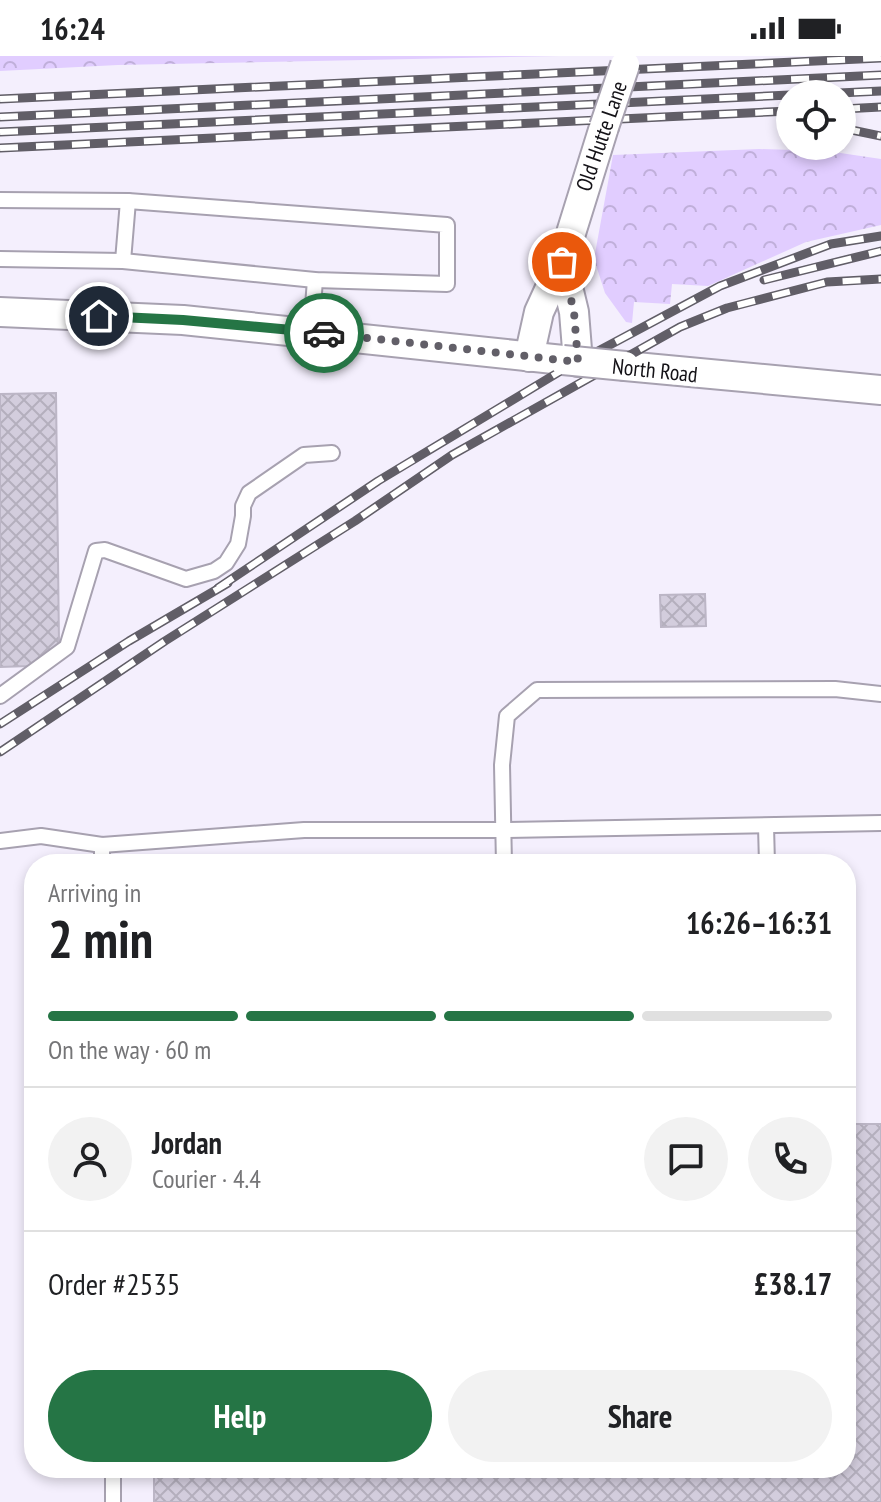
<!DOCTYPE html>
<meta charset="utf-8">
<style>
:root{--surface:#fff;--page:#f2f2f2;--text:#202124;--muted:#757577;--line:#e0e0e0;--accent:#257545}
body{margin:0;font-family:"PT Sans Narrow",sans-serif;background:var(--page);color:var(--text);height:100vh;display:flex;flex-direction:column;font-size:30px;white-space:nowrap}
*{box-sizing:border-box;margin:0}
p{font-size:26px;color:var(--muted)}
.icon{flex:none;width:44px;height:44px;fill:none;stroke:currentColor;stroke-width:2;stroke-linecap:round;stroke-linejoin:round}
.map{position:relative;flex:1;overflow:hidden}
.sheet{position:absolute;left:24px;top:798px;width:832px;height:624px;display:flex;flex-direction:column;background:var(--surface);border-radius:32px;box-shadow:0 4px 12px #0003}
.sheet>*{flex:none}
.tools{position:absolute;left:776px;top:24px;display:grid;gap:16px}
.tools a{display:grid;place-items:center;width:80px;height:80px;border-radius:50%;background:var(--surface);box-shadow:0 4px 12px #0003;font-size:40px}
.pin{position:absolute;display:grid;place-items:center;width:68px;height:68px;color:#fff;margin:-34px;border:4px solid #fff;border-radius:50%;box-shadow:0 2px 8px #0007}
.courier{position:absolute;display:grid;place-items:center;width:80px;height:80px;margin:-40px;border:6px solid #257545;border-radius:50%;background:#fff;color:#222;box-shadow:0 2px 10px #0007}
.headline em{font-style:normal;font-weight:700}
.headline div{display:flex;flex-direction:column-reverse}
.headline{display:flex;align-items:center;justify-content:space-between;height:136px;padding:0 24px}
h1{font-size:52px;font-weight:700;line-height:60px}
.bar{display:grid;grid-template-columns:repeat(4,1fr);gap:12px 8px;align-content:center;height:96px;padding:0 24px}
.bar i{height:10px;border-radius:6px;background:var(--line)}
.bar .selected{background:var(--accent)}
.bar p{grid-column:span 4}
.line{display:flex;align-items:center;gap:20px;padding:0 24px;border-top:2px solid var(--line)}
.line div{flex:1}
.round{display:grid;place-items:center;flex:none;width:84px;height:84px;border-radius:42px;background:var(--page)}
.action{display:flex;gap:16px;margin-top:auto;padding:16px 24px}
.action a{flex:1;height:92px;border-radius:48px;background:var(--accent);color:#fff;font-size:32px;font-weight:700;line-height:92px;text-align:center}
.action a+a{background:var(--page);color:var(--text)}
.status{display:flex;justify-content:space-between;align-items:center;height:56px;padding:0 40px;background:var(--surface);direction:ltr}
.status svg{height:22px;fill:currentColor}
.map>svg:first-child{display:block}
.forest{fill:url(#forest-crowns)}
.building{fill:url(#building-cross-hatch);stroke:#bcb6c6;stroke-width:2}
.lines{fill:none;stroke-linecap:round;stroke-linejoin:round}
.lane-casing{stroke:#a7a1b0;stroke-width:18}
.street-casing{stroke:#a7a1b0;stroke-width:32}
.lane{stroke:#fff;stroke-width:14}
.street{stroke:#fff;stroke-width:28}
.rail-casing{stroke:#615e67;stroke-width:9}
.rail{stroke:#fff;stroke-width:6;stroke-dasharray:18;stroke-linecap:butt}
.street-bridge-casing{stroke:#a7a1b0;stroke-width:32;stroke-linecap:butt}
.street-bridge{stroke:#fff;stroke-width:28}
.done{stroke:#625f68;stroke-width:8;stroke-dasharray:0 14.4}
.route{stroke:#257545;stroke-width:10}
.labels{text-anchor:middle;dominant-baseline:central;stroke-width:8;stroke-linejoin:round;paint-order:stroke}
.street-label{font-size:22px;fill:#141217;stroke:#fff}
</style>
<div class="status"><b>16:24</b><svg viewBox="0 0 49 12"><path d="M0 12V9h3v3zM5 12V6h3v6zM10 12V3h3v9zM15 12V0h3v12zM26 1h20v11H26zM47 4h2v5h-2z"/></svg></div>
<div class="map">
<svg width="881" height="1446" viewBox="0 0 881 1446">
<defs>
<pattern id="forest-crowns" width="20" height="18" patternUnits="userSpaceOnUse" patternTransform="scale(2)"><rect width="20" height="18" fill="#e1cdff"/><path d="M2 6a3 3 0 1 1 6 0M12 15a3 3 0 1 1 6 0" fill="none" stroke="#c0afda"/></pattern>
<pattern id="building-cross-hatch" width="8" height="8" patternUnits="userSpaceOnUse" patternTransform="scale(2)"><rect width="8" height="8" fill="#d3cddd"/><path d="M0 0l8 8M0 8l8-8" fill="none" stroke="#b4afbd"/></pattern>
</defs>
<rect width="100%" height="100%" fill="#f4effd"/>
<g class="forest">
<polygon points="0,0 559,0 118,9 0,15"/>
<polygon points="759,93 827,95 881,103 881,169 806,186 708,230 672,228 670,248 634,246 632,267 626,266 605,237 594,203 613,99"/>
</g>
<g class="building">
<polygon points="56,337 59,587 29,610 0,611 0,338"/>
<polygon points="705,538 706,570 661,571 660,539"/>
<polygon points="846,1068 881,1068 881,1446 154,1446 154,1412 846,1412"/>
</g>
<g class="lines">
<g class="lane-casing">
<g id="lane">
<polyline points="0,144 128,145 447,169 447,228 315,224 123,205 0,203"/>
<polyline points="123,205 128,145"/>
<polyline points="311,276 315,224"/>
<polyline points="0,640 67,591 96,495 105,494 186,523 214,515 226,507 238,488 243,460 243,450 249,437 304,399 332,397"/>
<polyline points="766,770 767,808"/>
<polyline points="0,785 41,780 102,789 304,774 504,774 881,767"/>
<polyline points="102,789 102,808"/>
<polyline points="504,808 502,709 507,660 537,634 835,633 881,638"/>
<polyline points="113,1412 113,1446"/>
</g>
</g>
<g class="street-casing">
<g id="street">
<polyline points="562,206 574,256 578,306"/>
<polyline points="0,256 183,264 563,304"/>
<polyline points="529,301 539,256 562,206 604,71"/>
<polyline points="625,310 881,334"/>
</g>
</g>
<use href="#lane" class="lane"/>
<use href="#street" class="street"/>
<g class="rail-casing">
<g id="rail">
<polyline points="818,38 881,35"/>
<polyline points="0,43 881,2"/>
<polyline points="842,53 881,51"/>
<polyline points="0,61 881,19"/>
<polyline points="842,72 881,80"/>
<polyline points="0,76 790,39"/>
<polyline points="0,92 790,55"/>
<polyline points="764,224 881,195"/>
<polyline points="218,532 378,425 559,316 720,230 831,188 881,180"/>
<polyline points="0,668 129,585 228,527"/>
<polyline points="0,696 165,585 355,465 452,399 680,271 727,252 827,226 881,223"/>
</g>
</g>
<use href="#rail" class="rail"/>
<g class="street-bridge-casing">
<g id="street-bridge">
<polyline points="604,71 625,9"/>
<polyline points="563,304 625,310"/>
</g>
</g>
<use href="#street-bridge" class="street-bridge"/>
</g>
<g class="lines">
<polyline class="done" points="324,277 578,306 574,256 562,206"/>
<polyline class="route" points="99,260 183,264 324,277"/>
</g>
<g class="labels">
<g class="street-label">
<text transform="translate(601 80) rotate(-71)">Old Hutte Lane</text>
<text transform="translate(655 314) rotate(6)">North Road</text>
</g>
</g>
</svg>
<div class="tools">
<a><svg class="icon" aria-label="locate" viewBox="0 0 24 24"><circle cx="12" cy="12" r="6"/><path d="M12 2v4M12 18v4M2 12h4M18 12h4"/></svg></a>
</div>
<div class="pin" style="left:562px;top:206px;background:#ea580c"><svg class="icon" aria-label="bag" viewBox="0 0 24 24"><path d="M5 8h14l-1 12H6zM9 8a3 3 0 0 1 6 0"/></svg></div>
<div class="pin" style="left:99px;top:260px;background:#1f2937"><svg class="icon" aria-label="home" viewBox="0 0 24 24"><path d="M3 11l9-7 9 7M6 9v11h12V9"/></svg></div>
<div class="courier" style="left:324px;top:277px"><svg class="icon" aria-label="car" viewBox="0 0 24 24"><path d="M5 17H2v-5l4-1 3-4h7l3 4 3 1v5h-3M9 17h6M6 11h13"/><circle cx="7" cy="17" r="2"/><circle cx="17" cy="17" r="2"/></svg></div>
<section class="sheet">
<div class="headline"><div><h1>2 min</h1><p>Arriving in</p></div><em>16:26–16:31</em></div>
<div class="bar"><i class="selected"></i><i class="selected"></i><i class="selected"></i><i></i><p>On the way · 60 m</p></div>
<div class="line" style="height:144px"><a class="round"><svg class="icon" aria-label="person" viewBox="0 0 24 24"><circle cx="12" cy="8" r="4"/><path d="M4 21q1-7 8-7t8 7"/></svg></a><div><b>Jordan</b><p>Courier · 4.4</p></div><a class="round"><svg class="icon" aria-label="chat" viewBox="0 0 24 24"><path d="M4 5h16v11H9l-5 4z"/></svg></a><a class="round"><svg class="icon" aria-label="phone" viewBox="0 0 24 24"><path d="M5 4h4l2 5-3 2q2 4 5 5l2-3 5 2v4C11 20 4 13 5 4z"/></svg></a></div>
<div class="line" style="height:104px"><div>Order #2535</div><b>£38.17</b></div>
<div class="action"><a>Help</a><a>Share</a></div>
</section>
</div>
